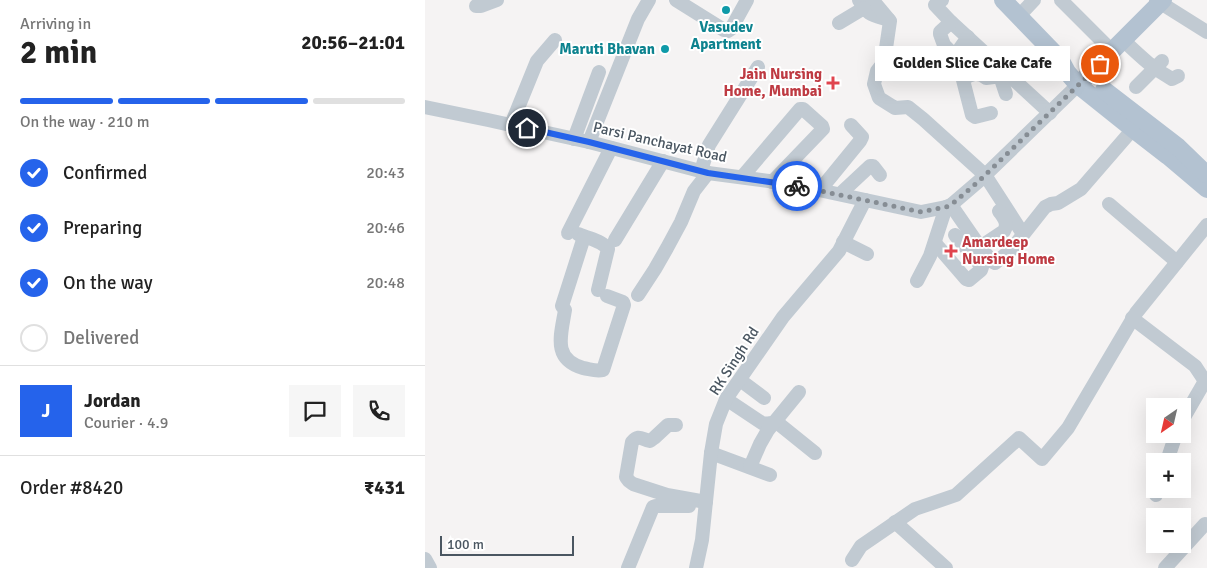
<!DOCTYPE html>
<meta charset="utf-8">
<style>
:root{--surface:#fff;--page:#f6f6f6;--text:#222;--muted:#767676;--line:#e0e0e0;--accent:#2563eb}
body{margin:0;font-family:Signika,sans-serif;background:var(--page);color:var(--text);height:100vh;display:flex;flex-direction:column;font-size:19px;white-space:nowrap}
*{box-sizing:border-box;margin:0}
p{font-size:16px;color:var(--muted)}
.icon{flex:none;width:28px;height:28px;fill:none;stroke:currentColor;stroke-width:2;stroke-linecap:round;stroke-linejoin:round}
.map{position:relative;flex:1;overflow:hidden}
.panel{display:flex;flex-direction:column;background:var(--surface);width:425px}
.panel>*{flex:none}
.needle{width:32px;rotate:214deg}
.tools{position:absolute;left:721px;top:398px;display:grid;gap:10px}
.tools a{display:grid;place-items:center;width:45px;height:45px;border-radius:0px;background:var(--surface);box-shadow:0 5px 20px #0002;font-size:25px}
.scale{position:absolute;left:15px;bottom:12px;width:134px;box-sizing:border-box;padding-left:5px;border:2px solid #4a5661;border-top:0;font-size:14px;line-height:18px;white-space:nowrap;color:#4a5661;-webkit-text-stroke:4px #fff;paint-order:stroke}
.pin{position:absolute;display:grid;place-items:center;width:42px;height:42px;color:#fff;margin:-21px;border:2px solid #fff;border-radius:50%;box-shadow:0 1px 5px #0007}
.courier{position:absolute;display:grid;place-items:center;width:50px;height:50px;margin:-25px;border:4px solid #2563eb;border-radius:50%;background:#fff;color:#222;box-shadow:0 1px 6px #0007}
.bubble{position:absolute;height:35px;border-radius:0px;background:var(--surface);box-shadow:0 5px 20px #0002;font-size:16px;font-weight:700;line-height:35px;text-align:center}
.overview em{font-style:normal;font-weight:700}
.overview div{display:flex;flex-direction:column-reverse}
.overview{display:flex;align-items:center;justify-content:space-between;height:85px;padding:0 20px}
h1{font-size:32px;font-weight:700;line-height:38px}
.bar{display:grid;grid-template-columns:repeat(4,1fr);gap:8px 5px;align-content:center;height:60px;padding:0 20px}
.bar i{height:6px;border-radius:4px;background:var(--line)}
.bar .current{background:var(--accent)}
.bar p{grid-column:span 4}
.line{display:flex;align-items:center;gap:12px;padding:0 20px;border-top:1px solid var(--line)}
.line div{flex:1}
.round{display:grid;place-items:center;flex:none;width:52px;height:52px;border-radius:0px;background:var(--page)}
ol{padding:0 20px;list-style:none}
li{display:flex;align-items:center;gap:15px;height:55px}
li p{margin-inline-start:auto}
li .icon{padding:5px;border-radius:50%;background:var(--accent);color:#fff;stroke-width:4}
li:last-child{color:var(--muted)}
li i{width:28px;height:28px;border:2px solid var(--line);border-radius:50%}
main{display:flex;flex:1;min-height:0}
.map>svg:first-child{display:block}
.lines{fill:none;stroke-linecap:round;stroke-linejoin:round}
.minor{stroke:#c1cad2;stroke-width:14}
.major{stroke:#b3c2d1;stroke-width:18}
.done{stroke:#868d94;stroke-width:5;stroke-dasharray:0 9}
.route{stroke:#2563eb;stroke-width:6}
.culture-dot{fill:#0f9aa8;stroke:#fff;stroke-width:2}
.health-dot{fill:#e0444e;stroke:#fff;stroke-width:2}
.labels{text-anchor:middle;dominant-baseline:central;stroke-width:4;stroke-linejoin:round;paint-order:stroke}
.culture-label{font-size:15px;font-weight:bold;fill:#0d838f;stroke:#fff}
.health-label{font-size:15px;font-weight:bold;fill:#be3a42;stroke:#fff;text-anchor:end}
.street-label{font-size:15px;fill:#4a5661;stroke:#fff}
</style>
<main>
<section class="panel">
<div class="overview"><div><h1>2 min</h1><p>Arriving in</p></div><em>20:56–21:01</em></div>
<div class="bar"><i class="current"></i><i class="current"></i><i class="current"></i><i></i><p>On the way · 210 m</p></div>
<ol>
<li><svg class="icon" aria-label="check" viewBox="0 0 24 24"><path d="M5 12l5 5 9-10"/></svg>Confirmed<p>20:43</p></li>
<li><svg class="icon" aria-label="check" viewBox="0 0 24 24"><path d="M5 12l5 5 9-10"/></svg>Preparing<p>20:46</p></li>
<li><svg class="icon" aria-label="check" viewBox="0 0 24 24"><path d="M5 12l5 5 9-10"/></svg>On the way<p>20:48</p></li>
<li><i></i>Delivered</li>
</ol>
<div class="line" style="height:90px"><b class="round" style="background:var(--accent);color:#fff">J</b><div><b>Jordan</b><p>Courier · 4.9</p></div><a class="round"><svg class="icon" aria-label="chat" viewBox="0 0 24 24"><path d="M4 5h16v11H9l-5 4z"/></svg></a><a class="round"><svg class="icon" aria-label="phone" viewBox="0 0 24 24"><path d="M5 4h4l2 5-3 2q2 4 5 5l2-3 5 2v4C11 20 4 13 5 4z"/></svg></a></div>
<div class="line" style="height:65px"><div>Order #8420</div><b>₹431</b></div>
</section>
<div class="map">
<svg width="782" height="568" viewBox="0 0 782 568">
<rect width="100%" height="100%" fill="#f5f3f3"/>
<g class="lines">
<g class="minor">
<polyline points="251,0 299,30 303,31 306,29 322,0"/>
<path d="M 434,0 C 443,16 448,15 464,20"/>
<polyline points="449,0 450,3 465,21 459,62 452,71 449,84 454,98 470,108 483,107 498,119 560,175 598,234"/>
<polyline points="517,0 510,5 526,22 625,113"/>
<polyline points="636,0 687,51"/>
<polyline points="731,0 782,32"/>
<polyline points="51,6 56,6 72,0"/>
<polyline points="594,16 609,0"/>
<polyline points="526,22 515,32 515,34 519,45 528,54 531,54 543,37"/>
<polyline points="414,23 439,8"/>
<path d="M 698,40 C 715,56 727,68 747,79 L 753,76"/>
<polyline points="575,76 581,94"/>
<polyline points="711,87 737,61"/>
<polyline points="0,107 63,120 164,142 283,173 366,184 496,212 521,207 526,205 554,181 653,85"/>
<path d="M 566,113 L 550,117 L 547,115 L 538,80 C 545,74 553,71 561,78 L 584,75"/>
<polyline points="86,125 112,61 130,40"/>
<polyline points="149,139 174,72"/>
<polyline points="164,142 213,19 224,0"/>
<polyline points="276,171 284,145 333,67"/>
<polyline points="317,177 375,109 378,109 397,126 398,129 347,182"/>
<polyline points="395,190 435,141 437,137 426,125"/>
<polyline points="415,194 445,166 448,166 455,175"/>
<polyline points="684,204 752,262"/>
<path d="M 526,205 L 555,247 L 579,231 C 584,223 578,217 574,211"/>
<polyline points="143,233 186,148"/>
<path d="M 153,234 C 162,238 176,240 183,249 L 173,290"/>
<path d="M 159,237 L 137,306 L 140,310 C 136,335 127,359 158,368 C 165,369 171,372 178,370 L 199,305 L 198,302 L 182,296"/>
<polyline points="190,240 238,161"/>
<polyline points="418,242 442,254"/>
<polyline points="510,243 541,279 544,280 556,270 557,267 530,235"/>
<polyline points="555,247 568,262 570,263 586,250 620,207 626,204 633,203 656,189 708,129"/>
<polyline points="492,281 505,256 521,207"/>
<polyline points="213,295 230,269 242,248 256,222 269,191 283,173"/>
<polyline points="707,318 770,366 782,384"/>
<polyline points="315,380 339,398"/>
<path d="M 301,399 L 337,423 C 343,425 348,421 354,424 L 390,453"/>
<polyline points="758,419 780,381"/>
<path d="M 251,425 L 243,425 L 229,438 L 225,441 C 216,439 214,434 207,442 L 201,477 L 204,481 L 208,484 L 242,495 L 281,502"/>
<polyline points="286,453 345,475"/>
<polyline points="742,461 751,434"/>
<polyline points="325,467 335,444 343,430 374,392"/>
<polyline points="731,495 733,489"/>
<polyline points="470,522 521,568"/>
<polyline points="0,559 5,568"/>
<polyline points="427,560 436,546 490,509 531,495 594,438 617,459 643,428 711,313 782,225"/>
<polyline points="203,568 228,507 231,506 264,506"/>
<polyline points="271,568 277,540 286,453 291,424 301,399 358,317 414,251 440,200"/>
<polyline points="740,568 780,524"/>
</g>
<g class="major">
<polyline points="578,0 635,59 642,72 653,85 708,129 743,156 782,189"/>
<polyline points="653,85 738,0"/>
<polyline points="679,90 753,147 781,174"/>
</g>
</g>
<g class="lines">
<polyline class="done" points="372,186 496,212 521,207 526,205 554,181 675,64"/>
<polyline class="route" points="102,128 164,142 283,173 372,186"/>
</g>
<g class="culture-dot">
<circle cx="301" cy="10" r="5"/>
<circle cx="240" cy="49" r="5"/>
</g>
<g class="health-dot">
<path d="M405.5 75.5h5v5h5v5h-5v5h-5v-5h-5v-5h5z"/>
<path d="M523.5 243.5h5v5h5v5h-5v5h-5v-5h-5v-5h5z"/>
</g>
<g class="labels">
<g class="culture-label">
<text x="301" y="27">Vasudev<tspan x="301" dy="17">Apartment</tspan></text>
<text x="230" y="49" text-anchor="end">Maruti Bhavan</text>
</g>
<g class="health-label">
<text x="397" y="74">Jain Nursing<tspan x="397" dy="17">Home, Mumbai</tspan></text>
<text x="537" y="242" text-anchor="start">Amardeep<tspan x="537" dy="17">Nursing Home</tspan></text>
</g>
<g class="street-label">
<text transform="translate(235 142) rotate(13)">Parsi Panchayat Road</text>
<text transform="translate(309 361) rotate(-57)">RK Singh Rd</text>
</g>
</g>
</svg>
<div class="tools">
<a><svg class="needle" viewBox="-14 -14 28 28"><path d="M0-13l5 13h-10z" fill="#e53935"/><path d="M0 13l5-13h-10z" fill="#767676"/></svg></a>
<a>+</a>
<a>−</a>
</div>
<div class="scale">100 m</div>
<div class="pin" style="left:675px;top:64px;background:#ea580c"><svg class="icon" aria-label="bag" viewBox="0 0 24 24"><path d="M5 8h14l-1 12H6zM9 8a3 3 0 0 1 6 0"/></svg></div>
<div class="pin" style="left:102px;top:128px;background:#1f2937"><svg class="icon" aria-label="home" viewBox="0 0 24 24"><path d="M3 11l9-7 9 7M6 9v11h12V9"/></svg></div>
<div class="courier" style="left:372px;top:186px"><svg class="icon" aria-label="bike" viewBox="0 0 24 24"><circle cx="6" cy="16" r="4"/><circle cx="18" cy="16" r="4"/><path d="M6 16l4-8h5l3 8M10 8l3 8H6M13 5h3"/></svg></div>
<div class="bubble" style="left:450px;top:46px;width:195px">Golden Slice Cake Cafe</div>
</div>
</main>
